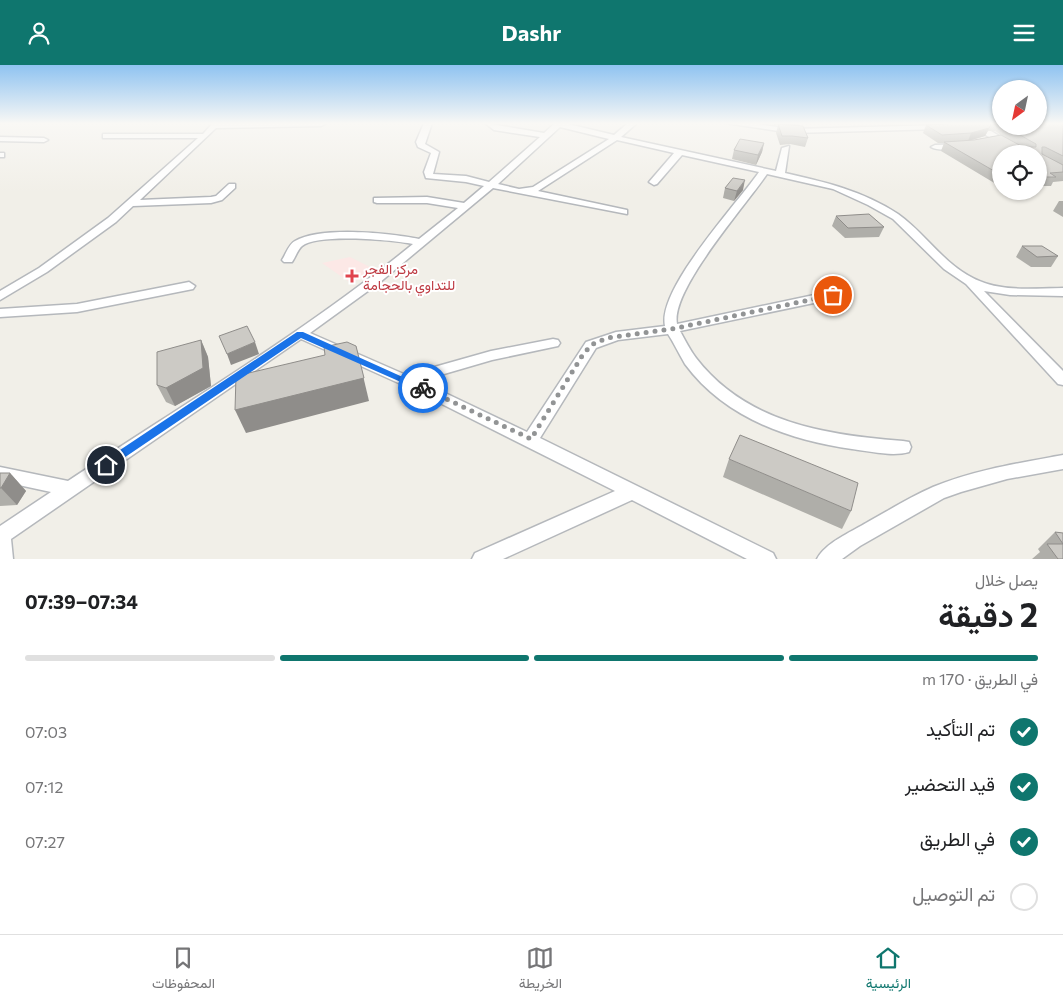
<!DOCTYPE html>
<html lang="ar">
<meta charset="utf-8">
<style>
:root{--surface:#fff;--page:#f6f6f6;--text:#202124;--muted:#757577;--line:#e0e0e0;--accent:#0f766e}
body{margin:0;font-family:Commissioner,Vazirmatn,sans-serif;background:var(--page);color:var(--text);direction:rtl;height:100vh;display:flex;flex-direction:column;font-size:19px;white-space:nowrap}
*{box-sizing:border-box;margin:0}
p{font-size:16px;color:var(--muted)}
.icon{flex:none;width:28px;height:28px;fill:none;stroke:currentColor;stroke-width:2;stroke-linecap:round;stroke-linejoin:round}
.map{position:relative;height:494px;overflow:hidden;direction:ltr}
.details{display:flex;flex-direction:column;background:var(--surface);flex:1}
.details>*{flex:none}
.needle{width:32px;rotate:213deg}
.controls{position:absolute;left:992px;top:15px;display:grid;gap:10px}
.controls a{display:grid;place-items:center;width:55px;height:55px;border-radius:50%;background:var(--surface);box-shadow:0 1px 4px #0004;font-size:25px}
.pin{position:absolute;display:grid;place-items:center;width:42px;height:42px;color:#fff;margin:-21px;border:2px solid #fff;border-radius:50%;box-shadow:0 1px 5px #0007}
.courier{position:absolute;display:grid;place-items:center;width:50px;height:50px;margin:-25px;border:4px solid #1a73e8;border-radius:50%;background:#fff;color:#222;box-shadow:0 1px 6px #0007}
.headline em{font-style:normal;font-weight:700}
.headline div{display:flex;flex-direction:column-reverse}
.headline{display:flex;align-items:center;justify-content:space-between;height:85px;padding:0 25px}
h1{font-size:32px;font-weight:700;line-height:38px}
.bar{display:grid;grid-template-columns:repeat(4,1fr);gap:8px 5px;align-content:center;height:60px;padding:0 25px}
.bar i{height:6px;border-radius:4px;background:var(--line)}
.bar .active{background:var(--accent)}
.bar p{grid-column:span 4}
ol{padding:0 25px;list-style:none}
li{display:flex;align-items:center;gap:15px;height:55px}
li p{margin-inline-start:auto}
li .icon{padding:5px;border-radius:50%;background:var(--accent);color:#fff;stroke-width:4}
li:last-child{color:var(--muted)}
li i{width:28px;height:28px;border:2px solid var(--line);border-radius:50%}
header{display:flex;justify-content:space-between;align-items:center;height:65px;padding:0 25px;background:var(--accent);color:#fff;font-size:22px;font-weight:700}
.menu{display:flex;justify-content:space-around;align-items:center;height:70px;border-top:1px solid var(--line);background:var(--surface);font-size:14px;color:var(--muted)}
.menu a{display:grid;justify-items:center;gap:2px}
.menu .active{color:var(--accent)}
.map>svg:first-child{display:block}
.medical{fill:#fce8e6}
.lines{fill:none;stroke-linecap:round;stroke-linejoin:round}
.minor-casing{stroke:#b5b8bc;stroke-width:3}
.minor{fill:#fff;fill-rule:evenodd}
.wall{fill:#afaea9;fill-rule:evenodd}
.shaded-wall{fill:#8f8d8a}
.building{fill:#cccac5;stroke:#8f8d8a}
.route{fill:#1a73e8}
.done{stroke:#929495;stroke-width:5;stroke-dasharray:0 9}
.health-dot{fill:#e0444e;stroke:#fff;stroke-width:2}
.labels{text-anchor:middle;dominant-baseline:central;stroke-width:4;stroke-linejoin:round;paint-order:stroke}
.health-label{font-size:14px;fill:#be3a42;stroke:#fff;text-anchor:start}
</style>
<header><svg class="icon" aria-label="menu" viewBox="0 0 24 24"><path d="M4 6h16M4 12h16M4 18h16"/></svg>Dashr<svg class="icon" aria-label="person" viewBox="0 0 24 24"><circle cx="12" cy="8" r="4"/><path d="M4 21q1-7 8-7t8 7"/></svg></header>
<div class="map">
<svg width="1063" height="494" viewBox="0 0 1063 494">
<rect width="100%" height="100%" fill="#f1efe8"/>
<polygon class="medical" points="350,192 374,204 352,219 322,198"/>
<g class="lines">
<g class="minor-casing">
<g id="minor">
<polygon points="213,58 325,59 321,61 216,63 140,135 211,132 216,131 229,119 235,119 235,123 222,135 211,138 133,141 116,157 47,207 0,235 0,226 39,203 108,153 198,73 103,73 103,69 203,69"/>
<path d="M 424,58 L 432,58 L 425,79 L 439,87 L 433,109 L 466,111 L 489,117 L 540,72 L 494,65 L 485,58 L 544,68 L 555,58 L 564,58 L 614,70 L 628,58 L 637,58 L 621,72 L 776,106 L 782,83 L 789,81 L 785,108 C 825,117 863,126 898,149 C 915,161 928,177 943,191 C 982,229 1013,224 1063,223 L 1063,231 L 1010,230 L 984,226 L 1063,306 L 1063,320 L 1058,319 L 966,219 L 944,204 L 893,154 L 868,140 L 833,124 L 767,109 C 747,139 670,225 677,259 L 833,226 L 839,230 L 833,234 L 680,266 C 685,275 690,285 696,293 C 746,358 826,370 903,376 L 909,377 L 911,382 L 909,387 C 892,392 869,386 852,384 C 788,375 724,352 685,299 C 679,289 674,278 668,269 L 618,275 L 596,283 L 540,373 L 773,488 L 776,494 L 747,494 L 632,435 L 503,494 L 472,494 L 475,488 L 615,426 L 414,325 L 301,274 L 11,474 L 13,494 L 0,494 L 0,461 L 51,427 L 0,416 L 0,402 L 68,416 C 184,339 305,267 413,179 C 392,175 318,168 302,181 C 298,184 295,193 292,197 L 284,197 L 282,195 C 286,189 289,179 295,176 C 321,161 390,168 419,174 L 458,143 L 427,138 L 377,138 L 374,137 L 374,133 L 427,132 L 464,138 L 484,121 L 466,117 L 426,113 L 424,107 L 431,88 L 418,82 L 416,77 ZM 560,62 L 609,74 L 533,122 L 519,124 L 498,119 ZM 617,75 L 674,88 L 649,117 L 654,120 L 657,119 L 682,90 L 759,107 C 737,139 657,224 665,261 L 616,267 L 586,277 L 527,367 L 420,316 L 492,295 L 558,281 L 560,278 L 558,275 L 553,274 L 491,286 L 406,310 L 310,268 L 379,218 L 493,123 L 627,149 L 627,145 L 538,126 Z"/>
<polygon points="725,58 749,58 792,64 941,60 945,62 941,64 792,68"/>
<polygon points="973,59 979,59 1030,89 1020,89 973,63"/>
<polygon points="0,72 44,73 48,75 44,77 0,76"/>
<path d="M 960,79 L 961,81 C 954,85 938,86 931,82 L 935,80 Z"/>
<rect x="0" y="88" width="4" height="4"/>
<polygon points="189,217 195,221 193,224 77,247 0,252 0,244 77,239"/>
<path d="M 1063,390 L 1063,404 L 1007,414 L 961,427 L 944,433 L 860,481 L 842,494 L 817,494 C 825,478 851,467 866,458 C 888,446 910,432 933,422 C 974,405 1019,398 1063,390 Z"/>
</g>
</g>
<use href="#minor" class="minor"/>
</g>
<g class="wall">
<polygon points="773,58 799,58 798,61 808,73 805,82 790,79 780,80 776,68 778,60 774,60"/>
<polygon points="914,58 952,58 915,59"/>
<path d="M 958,58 L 1001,58 L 1001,61 L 1039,61 L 1063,58 L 1063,116 L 1053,117 L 1051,121 L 1039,121 L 1039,122 L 1039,89 L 1001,89 L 1001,122 L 941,86 L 944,78 L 938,78 L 923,68 L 926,60 ZM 988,66 L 995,66 L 1001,70 L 974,75 L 969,76 L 985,71 Z"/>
<polygon points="764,78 762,87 756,100 732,94 734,85"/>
<polygon points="725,123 743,125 734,136 723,133"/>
<polygon points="1008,126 1036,126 1035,128 1012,129"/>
<polygon points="1059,136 1063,136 1063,152 1053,146"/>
<polygon points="836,151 884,162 879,172 845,173 832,161"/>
<polygon points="1022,181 1058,191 1051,202 1031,202 1016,192"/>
<polygon points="201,275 208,292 211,321 175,341 166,337 157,320"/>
<polygon points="729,394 851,446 842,464 723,412"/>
<polygon points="0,408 10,408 26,426 17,440 0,441"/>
<polygon points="1055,467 1063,468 1063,494 1032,494 1040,487 1038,484"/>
</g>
<g class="shaded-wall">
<polygon points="992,58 985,71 968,76 971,68"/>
<polygon points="764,78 762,87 756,100 758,90"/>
<polygon points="745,115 743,125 734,136 737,126"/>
<polygon points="201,275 208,292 211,321 175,341 166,323"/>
<polygon points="255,277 259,289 231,300 227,289"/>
<polygon points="356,281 369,336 246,368 235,345"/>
<polygon points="10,408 26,426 17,440 1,423"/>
</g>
<g class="building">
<polygon points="958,58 992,58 989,63 971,68 942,70 926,60"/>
<polygon points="1039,58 1063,58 1063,91 1045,82 1042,82 1042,89 1063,100 1063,107 1050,108 1056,112 1039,112 1039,89 1001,89 1001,110 944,77 974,75 1001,70 1023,82 1036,82 1036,79 1004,61 1039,61"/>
<polygon points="778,59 803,61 808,73 792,71 782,71"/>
<polygon points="740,74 764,78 758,90 734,85"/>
<polygon points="733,113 745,115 737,126 725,123"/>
<polygon points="869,149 884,162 848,163 836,151"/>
<polygon points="1022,181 1042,181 1058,191 1037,192"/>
<polygon points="247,261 255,277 227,289 219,271"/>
<polygon points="201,275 203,303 166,323 157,320 157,287"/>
<polygon points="347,277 356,281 364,313 235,345 236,311 325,290 324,282"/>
<polygon points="740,370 858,418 851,446 729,394"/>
<polygon points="0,408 10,408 1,423 0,423"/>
<polygon points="1055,467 1063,468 1063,479"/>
<polygon points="1047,479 1063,479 1063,494 1058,494"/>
</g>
<linearGradient id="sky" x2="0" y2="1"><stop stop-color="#8fc3f1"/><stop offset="0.46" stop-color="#f9f8f5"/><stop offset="1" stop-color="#f9f8f5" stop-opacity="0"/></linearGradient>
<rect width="1063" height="127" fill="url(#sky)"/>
<polygon class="route" points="297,267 303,267 427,323 423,326 419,325 301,273 109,403 102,403 102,397"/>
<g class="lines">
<polyline class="done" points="423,323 531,374 582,291 591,280 607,273 672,264 833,230"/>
</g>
<path class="health-dot" d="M349.5 203.5h5v5h5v5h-5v5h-5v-5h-5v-5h5z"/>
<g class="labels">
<g class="health-label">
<text x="363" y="203">مركز الفجر<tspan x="363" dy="16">للتداوي بالحجامة</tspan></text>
</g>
</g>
</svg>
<div class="controls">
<a><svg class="needle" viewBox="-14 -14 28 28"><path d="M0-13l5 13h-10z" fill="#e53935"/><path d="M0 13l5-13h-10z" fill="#757577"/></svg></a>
<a><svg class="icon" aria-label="locate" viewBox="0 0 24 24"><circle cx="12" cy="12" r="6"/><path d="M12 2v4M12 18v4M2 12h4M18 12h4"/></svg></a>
</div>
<div class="pin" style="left:833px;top:230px;background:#ea580c"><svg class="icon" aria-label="bag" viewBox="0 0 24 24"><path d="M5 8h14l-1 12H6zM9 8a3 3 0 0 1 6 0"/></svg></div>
<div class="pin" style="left:106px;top:400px;background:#1f2937"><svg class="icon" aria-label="home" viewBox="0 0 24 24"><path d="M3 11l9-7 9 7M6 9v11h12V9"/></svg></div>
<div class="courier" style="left:423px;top:323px"><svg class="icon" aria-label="bike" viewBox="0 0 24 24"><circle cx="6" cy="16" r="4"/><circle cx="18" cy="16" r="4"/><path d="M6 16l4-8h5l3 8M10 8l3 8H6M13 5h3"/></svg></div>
</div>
<section class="details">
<div class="headline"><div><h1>2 دقيقة</h1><p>يصل خلال</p></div><em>07:34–07:39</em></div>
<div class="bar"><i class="active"></i><i class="active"></i><i class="active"></i><i></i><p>في الطريق · 170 m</p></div>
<ol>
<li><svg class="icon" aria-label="check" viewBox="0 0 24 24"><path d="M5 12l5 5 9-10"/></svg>تم التأكيد<p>07:03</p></li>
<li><svg class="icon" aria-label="check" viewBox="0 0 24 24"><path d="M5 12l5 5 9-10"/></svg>قيد التحضير<p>07:12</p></li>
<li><svg class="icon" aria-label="check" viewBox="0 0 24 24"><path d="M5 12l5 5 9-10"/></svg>في الطريق<p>07:27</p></li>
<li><i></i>تم التوصيل</li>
</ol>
</section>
<nav class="menu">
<a class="active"><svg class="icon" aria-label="home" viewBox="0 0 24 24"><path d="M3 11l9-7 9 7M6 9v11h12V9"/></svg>الرئيسية</a>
<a><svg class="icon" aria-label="map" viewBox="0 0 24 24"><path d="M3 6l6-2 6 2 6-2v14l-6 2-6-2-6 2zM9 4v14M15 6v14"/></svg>الخريطة</a>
<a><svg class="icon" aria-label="saved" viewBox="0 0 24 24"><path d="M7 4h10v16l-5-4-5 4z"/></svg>المحفوظات</a>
</nav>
